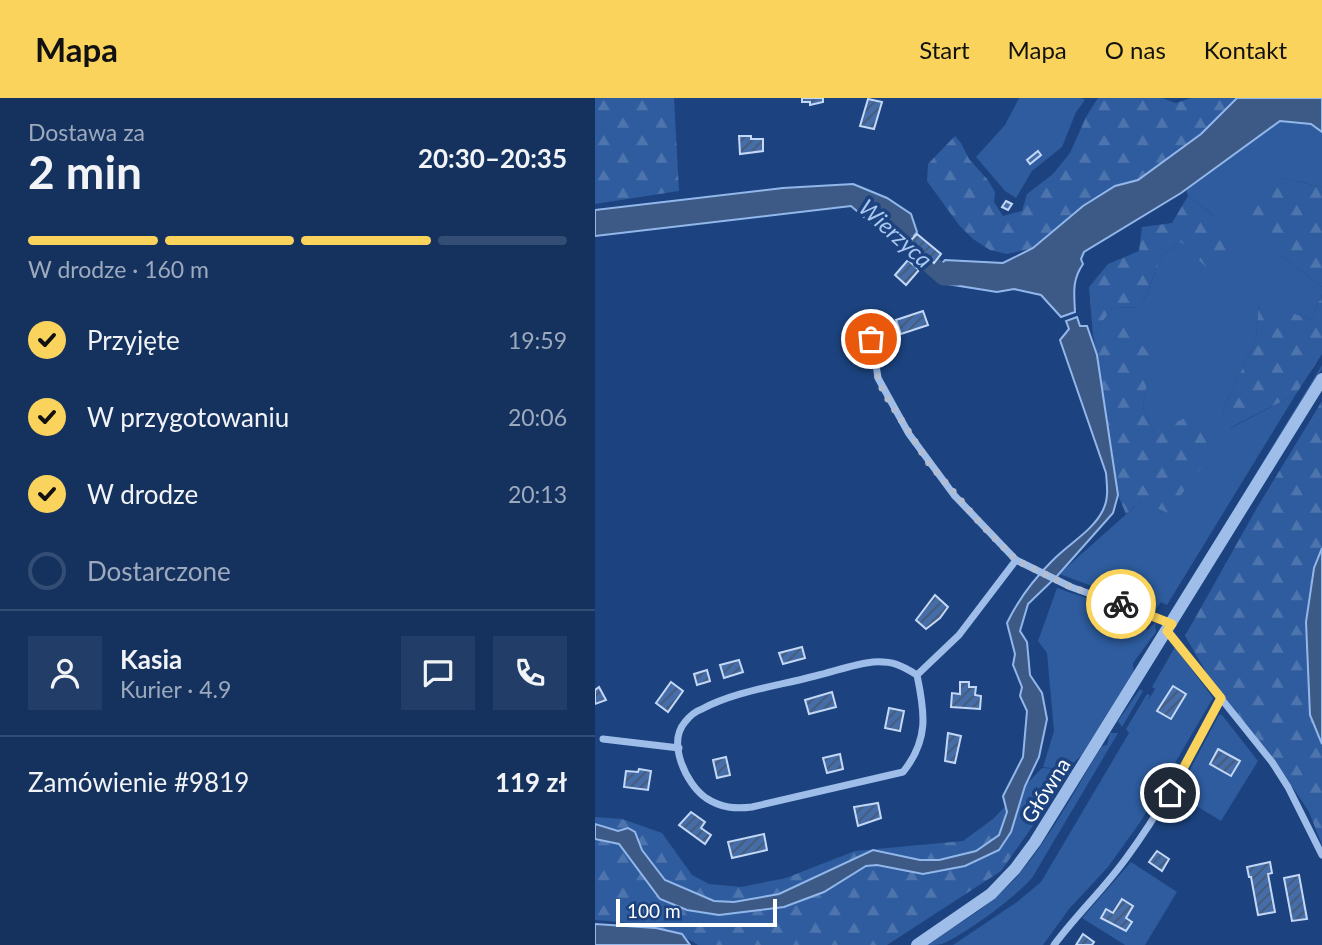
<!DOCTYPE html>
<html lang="pl">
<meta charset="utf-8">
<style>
:root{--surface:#15325f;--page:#223e68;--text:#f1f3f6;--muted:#9daabd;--line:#344d74;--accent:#fad35c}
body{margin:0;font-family:Lato,sans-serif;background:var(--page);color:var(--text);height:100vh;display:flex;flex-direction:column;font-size:26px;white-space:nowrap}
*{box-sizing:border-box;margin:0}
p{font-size:23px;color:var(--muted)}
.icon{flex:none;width:38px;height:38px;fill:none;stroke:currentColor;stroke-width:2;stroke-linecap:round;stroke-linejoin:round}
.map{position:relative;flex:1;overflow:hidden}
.sheet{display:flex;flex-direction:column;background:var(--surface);width:595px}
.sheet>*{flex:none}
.scale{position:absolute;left:21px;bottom:18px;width:161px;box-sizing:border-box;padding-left:7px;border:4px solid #fff;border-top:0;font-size:19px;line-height:24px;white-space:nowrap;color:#fff;-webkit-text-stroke:5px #1c437f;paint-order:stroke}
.pin{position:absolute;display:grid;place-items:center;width:60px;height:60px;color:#fff;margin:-30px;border:4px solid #fff;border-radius:50%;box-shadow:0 2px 7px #0007}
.courier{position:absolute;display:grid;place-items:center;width:70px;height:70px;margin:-35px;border:5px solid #fad35c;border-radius:50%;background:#fff;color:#222;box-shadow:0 2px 9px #0007}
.head em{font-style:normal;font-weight:700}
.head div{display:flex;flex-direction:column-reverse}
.head{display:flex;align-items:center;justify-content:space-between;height:119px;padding:0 28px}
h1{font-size:46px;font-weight:700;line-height:52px}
.bar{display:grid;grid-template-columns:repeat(4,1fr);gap:10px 7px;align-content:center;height:84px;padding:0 28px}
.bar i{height:9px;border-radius:5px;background:var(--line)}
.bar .active{background:var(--accent)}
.bar p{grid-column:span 4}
.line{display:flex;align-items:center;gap:18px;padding:0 28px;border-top:2px solid var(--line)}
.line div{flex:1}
.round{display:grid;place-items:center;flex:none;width:74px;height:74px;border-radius:0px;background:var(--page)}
ol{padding:0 28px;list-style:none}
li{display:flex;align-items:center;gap:21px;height:77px}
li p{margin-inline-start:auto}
li .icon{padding:7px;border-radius:50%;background:var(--accent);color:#111;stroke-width:4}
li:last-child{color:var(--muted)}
li i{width:38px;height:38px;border:4px solid var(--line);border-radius:50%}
header{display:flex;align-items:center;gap:42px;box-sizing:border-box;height:98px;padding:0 35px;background:var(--accent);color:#111}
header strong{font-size:33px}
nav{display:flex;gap:38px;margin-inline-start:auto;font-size:24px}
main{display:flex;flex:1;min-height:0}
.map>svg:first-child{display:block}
.green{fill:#2e5c9e}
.forest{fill:url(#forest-firs)}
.water{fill:#3d5a87;stroke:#92b7eb;stroke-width:2}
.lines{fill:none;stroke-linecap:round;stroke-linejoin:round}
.river{stroke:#3d5a87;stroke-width:19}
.building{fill:url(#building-hatch);stroke:#c3d8f7;stroke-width:2}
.minor{stroke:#9fbde9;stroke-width:7}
.tertiary{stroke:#9fbde9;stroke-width:12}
.done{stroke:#b0bdd2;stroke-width:7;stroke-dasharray:0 12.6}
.route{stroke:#fad35c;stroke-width:9}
.labels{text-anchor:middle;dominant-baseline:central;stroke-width:7;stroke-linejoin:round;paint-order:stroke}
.street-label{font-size:21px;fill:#fff;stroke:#1c437f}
.water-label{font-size:23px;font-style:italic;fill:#aac7f1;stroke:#1c437f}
</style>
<header>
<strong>Mapa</strong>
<nav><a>Start</a><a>Mapa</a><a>O nas</a><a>Kontakt</a></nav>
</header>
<main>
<section class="sheet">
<div class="head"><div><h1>2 min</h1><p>Dostawa za</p></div><em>20:30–20:35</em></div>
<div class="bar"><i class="active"></i><i class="active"></i><i class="active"></i><i></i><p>W drodze · 160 m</p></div>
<ol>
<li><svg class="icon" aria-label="check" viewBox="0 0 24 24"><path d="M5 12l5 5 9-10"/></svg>Przyjęte<p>19:59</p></li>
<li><svg class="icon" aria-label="check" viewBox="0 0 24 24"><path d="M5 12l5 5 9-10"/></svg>W przygotowaniu<p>20:06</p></li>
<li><svg class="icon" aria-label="check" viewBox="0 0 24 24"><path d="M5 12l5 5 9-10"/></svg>W drodze<p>20:13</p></li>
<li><i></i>Dostarczone</li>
</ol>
<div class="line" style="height:126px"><a class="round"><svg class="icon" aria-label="person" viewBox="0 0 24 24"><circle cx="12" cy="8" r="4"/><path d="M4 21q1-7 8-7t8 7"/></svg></a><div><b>Kasia</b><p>Kurier · 4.9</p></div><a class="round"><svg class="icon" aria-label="chat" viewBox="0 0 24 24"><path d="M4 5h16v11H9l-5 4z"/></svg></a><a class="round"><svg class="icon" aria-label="phone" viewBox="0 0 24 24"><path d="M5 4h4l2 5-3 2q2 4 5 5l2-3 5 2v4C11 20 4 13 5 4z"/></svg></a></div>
<div class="line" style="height:91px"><div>Zamówienie #9819</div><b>119 zł</b></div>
</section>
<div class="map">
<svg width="727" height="847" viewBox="0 0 727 847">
<defs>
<pattern id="forest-firs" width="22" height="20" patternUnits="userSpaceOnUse" patternTransform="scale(1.75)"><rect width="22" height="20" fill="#2e5c9e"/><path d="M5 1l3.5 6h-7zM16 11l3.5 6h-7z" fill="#4d74ad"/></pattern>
<pattern id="building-hatch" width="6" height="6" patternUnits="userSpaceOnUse" patternTransform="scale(1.75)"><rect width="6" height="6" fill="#446da9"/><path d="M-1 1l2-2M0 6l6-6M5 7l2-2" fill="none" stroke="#495971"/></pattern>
</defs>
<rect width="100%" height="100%" fill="#1c437f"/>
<g class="green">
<polygon points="424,0 486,0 490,2 481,14 467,49 437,73 421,100 410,93 381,59 410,27"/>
<polygon points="685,22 716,26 727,34 727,89 686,80 684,156 727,189 727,197 716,222 664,204 661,242 627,313 636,330 701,296 572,507 566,504 561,511 464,476 546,403 559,335 548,310 555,258 502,257 498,237 518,209 546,210 567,157 586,144 619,175 619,118 593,98 591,91"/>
<polygon points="727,267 727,271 588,495"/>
<polygon points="462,490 531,514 552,532 560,525 561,534 538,565 539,577 493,652 470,672 448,669 459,633 452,555 443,543"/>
<polygon points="580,549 618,600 546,723 513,769 474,811 448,847 358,847 422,804 446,784 534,635 531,631 552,596 555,597 553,603 560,591 557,589"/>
<polygon points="545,591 548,593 527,629 523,623"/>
<polygon points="624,617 627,617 663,663 626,723 582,696"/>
<path d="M 515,635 L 523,635 L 437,780 C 418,801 373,834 347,846 C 343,847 337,847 331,847 C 357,829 388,813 410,791 C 448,754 479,693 507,648 L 512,647 Z"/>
<polygon points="536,764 582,794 550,847 530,847 487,820"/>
</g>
<g class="forest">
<polygon points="0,0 79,0 84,93 0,106"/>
<polygon points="503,0 567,0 581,5 596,0 642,0 606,36 543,82 519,88 458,133 438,150 412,156 395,152 378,141 364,127 332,83 333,66 360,38 366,45 374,61 392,81 400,94 399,104 408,118 427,113 432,96 458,76 475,55 491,19"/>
<polygon points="686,80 727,89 727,189 684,156 634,111"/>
<polygon points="593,98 620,119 635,143 618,176 586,144 567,157 546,210 518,209 498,237 494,189 513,166 544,153 547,129 577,125"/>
<polygon points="727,197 727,256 701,296 635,330 627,313 661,242 664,203 716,222"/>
<polygon points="532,229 556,258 548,310 559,335 592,319 621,349 573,415 546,403 531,416 523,397 501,256 515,231"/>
<polygon points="727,303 727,450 719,470 715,617 727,646 727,747 714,714 691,679 630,606 590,538 663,408"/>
<path d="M 447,670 L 477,672 L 406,773 L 292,847 L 103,847 C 73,827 35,825 0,822 L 0,719 L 27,721 L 67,735 L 97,777 L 114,786 L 146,789 L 191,780 L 260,753 L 368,743 L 398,721 Z"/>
</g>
<g class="water">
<path d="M 642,0 L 727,0 L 727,34 L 716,26 L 685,23 L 586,95 L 489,154 L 486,161 L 488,166 C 477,182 479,195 480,214 L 466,219 L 446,197 L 419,191 L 402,194 L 346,185 L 336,176 L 350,162 L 408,165 L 438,150 L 488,108 L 520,88 L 543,82 L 606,36 Z"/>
<polygon points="258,86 292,100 316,116 322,134 314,144 303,148 256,108 0,138 0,112 188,90"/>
<path d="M 482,219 L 485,228 L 492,228 L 502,257 L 523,397 L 518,415 L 462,478 L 433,506 L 425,533 L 432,544 L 435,577 L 447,595 L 452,621 L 444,659 L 430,688 L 416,734 L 404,752 L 370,768 L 328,776 L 282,767 L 271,768 L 229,794 L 189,809 L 124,817 L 92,812 L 65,801 L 24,746 L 0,741 L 0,726 L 23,733 L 33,730 L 40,734 L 47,752 L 70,782 L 119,803 L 139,804 L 184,796 L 278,752 L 325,762 L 344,762 L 381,753 L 404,737 L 412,714 L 408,698 L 428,659 L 432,613 L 425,598 L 427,589 L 418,567 L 420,556 L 412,525 C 423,502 439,481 457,463 C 473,446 498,433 508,412 C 514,400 512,388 511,375 L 465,242 L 474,231 L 471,223 Z"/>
<polygon points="727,450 727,646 715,617 711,524 719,470"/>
<polygon points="0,826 61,830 87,836 95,847 0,847"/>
</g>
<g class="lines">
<polyline class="river" points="293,129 349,178 363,178"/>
</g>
<g class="building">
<polygon points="207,0 228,0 228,4 215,7 215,4 207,4"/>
<polygon points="273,1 287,4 279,31 265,28"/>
<polygon points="144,38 156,38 156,41 168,41 168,53 145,56"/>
<polygon points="443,53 446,57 435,66 432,62"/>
<polygon points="411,103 417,106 413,112 407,109"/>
<polygon points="322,136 346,156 339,165 314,144"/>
<polygon points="313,162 324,172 311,187 300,177"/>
<polygon points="328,213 333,227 306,236 301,222"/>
<polygon points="340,497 353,509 345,520 331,531 321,522"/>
<polygon points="207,549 210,560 188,566 184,555"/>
<polygon points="144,562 148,574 129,580 125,567"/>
<polygon points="112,572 115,583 102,587 99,576"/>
<polygon points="76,584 88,593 73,614 61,605"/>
<polygon points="365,584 374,584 374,589 381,589 380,597 386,598 385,611 356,609 357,595 365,596"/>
<polygon points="578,588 591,596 576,621 562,613"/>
<polygon points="4,589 11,602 0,606 0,592"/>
<polygon points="237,594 241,609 214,616 210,602"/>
<polygon points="294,610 309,613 305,633 290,630"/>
<polygon points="353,635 366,638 360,665 350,663"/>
<polygon points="623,651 645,663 636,678 615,666"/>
<polygon points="245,656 248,671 232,675 228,660"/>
<polygon points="131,659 135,677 122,680 118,662"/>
<polygon points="44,671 56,673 53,692 29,689 31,673 43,674"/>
<polygon points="283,705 286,720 263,728 259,709"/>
<polygon points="96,714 110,724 106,730 116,737 110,746 84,727"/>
<polygon points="169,736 172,752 137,760 133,744"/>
<polygon points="562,753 574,761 567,773 554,764"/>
<polygon points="675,764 677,775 673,776 680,814 663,817 656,779 654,779 652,769"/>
<polygon points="704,777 712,821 697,823 689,780"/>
<polygon points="527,801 538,808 531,820 537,824 531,833 506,820 511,811 518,815"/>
<polygon points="488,836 499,844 497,847 481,847"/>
</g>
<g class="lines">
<g class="minor">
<polyline points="277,241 283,280 314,336 359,397 421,462 476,489 576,525"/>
<polyline points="572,533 677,664 693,689 727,757"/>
<path d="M 322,577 C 306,567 298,563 278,564 C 259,566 238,574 220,578 C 183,588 141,593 107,611 C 101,613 94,619 90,624 C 72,645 91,686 111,700 C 126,710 140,711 157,709 L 308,674 C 334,642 330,615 322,577 L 364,537 L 421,462"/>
<polyline points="8,641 84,650"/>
<path d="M 459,847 C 482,816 510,790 532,759 C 569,709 597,654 626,600"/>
</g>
<polyline class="tertiary" points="322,847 396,796 420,771 440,744 727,281"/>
</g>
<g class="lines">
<polyline class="done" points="276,241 283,280 289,295 333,364 385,425 421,462 476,489 526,506"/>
<polyline class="route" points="526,506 577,526 572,533 626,600 575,695"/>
</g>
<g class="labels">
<g class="street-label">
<text transform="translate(450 692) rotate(-58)">Główna</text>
</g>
<g class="water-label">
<text transform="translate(301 135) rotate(42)">Wierzyca</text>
</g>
</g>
</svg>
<div class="scale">100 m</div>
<div class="pin" style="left:276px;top:241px;background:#ea580c"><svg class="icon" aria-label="bag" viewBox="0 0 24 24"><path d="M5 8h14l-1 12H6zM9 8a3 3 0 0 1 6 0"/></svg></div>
<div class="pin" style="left:575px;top:695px;background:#1f2937"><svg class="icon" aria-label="home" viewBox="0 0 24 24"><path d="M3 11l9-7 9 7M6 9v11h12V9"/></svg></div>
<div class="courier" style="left:526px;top:506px"><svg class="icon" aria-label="bike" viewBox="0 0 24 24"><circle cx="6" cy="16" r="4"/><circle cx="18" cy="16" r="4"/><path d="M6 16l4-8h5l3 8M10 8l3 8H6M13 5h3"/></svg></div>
</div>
</main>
